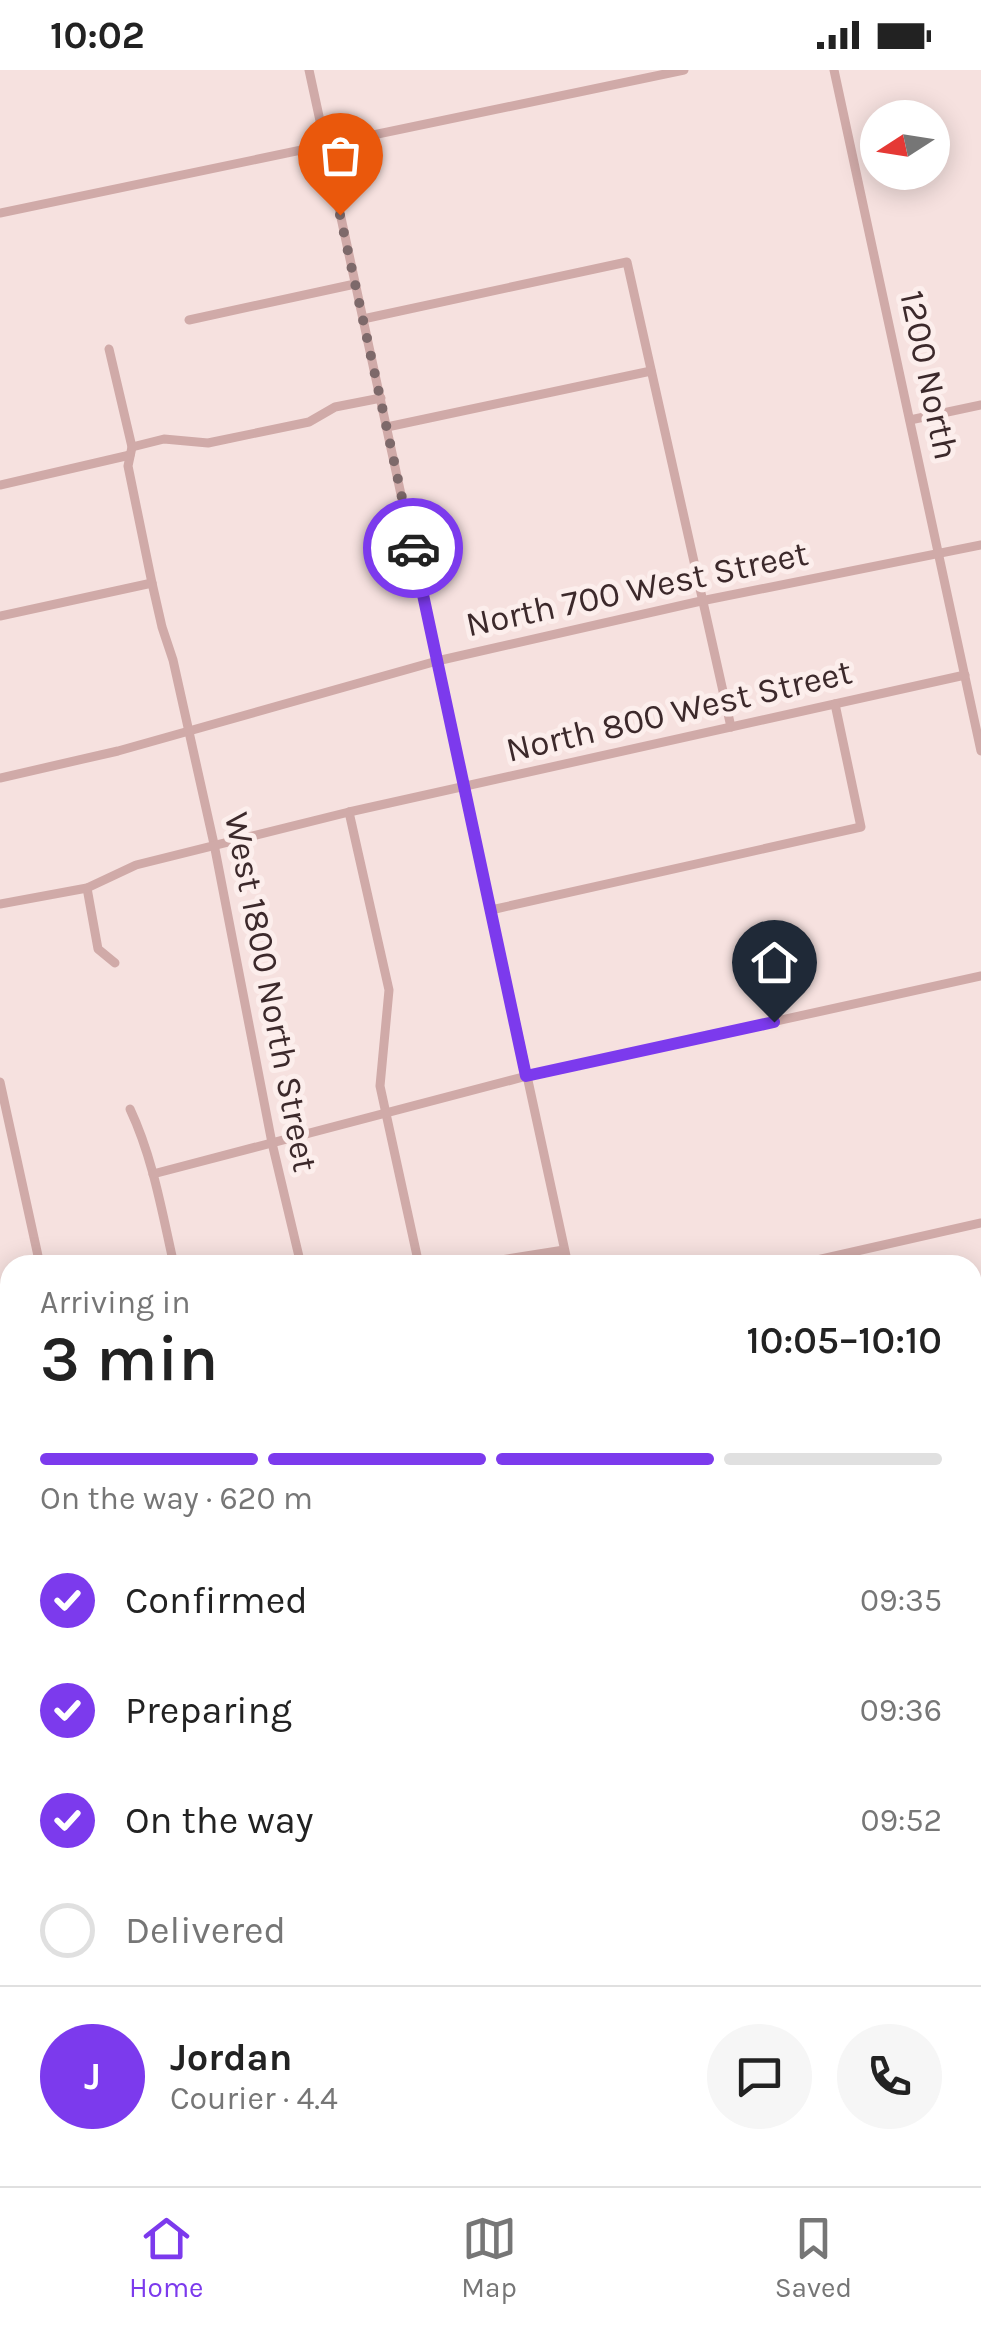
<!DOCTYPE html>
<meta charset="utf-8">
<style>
:root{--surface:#fff;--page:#f6f6f6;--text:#222;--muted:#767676;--line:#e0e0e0;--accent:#7c3aed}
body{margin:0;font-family:Karla,sans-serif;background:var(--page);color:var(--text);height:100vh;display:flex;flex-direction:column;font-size:38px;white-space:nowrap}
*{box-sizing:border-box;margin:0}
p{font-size:32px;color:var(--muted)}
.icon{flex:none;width:55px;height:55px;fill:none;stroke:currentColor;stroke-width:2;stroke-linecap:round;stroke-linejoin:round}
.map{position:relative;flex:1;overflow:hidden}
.drawer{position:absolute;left:0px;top:1185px;width:982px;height:932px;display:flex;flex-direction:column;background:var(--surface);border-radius:30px 30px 0 0;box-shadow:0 5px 25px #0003}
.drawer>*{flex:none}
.needle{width:65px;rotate:258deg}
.controls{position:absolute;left:860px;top:30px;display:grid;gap:20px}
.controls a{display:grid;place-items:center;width:90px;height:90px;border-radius:50%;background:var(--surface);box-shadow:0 5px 25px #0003;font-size:50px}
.pin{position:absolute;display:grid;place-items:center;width:85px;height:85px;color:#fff;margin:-102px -42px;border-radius:50% 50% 50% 0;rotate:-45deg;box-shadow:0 0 10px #0007}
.pin .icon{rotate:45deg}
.courier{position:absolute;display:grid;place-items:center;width:100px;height:100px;margin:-50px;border:8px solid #7c3aed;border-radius:50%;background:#fff;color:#222;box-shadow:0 2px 12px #0007}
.headline em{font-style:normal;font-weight:600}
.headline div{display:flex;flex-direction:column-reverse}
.headline{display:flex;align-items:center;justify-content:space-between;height:170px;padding:0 40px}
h1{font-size:65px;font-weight:600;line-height:75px}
.bar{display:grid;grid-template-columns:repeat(4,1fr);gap:15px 10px;align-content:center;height:120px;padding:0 40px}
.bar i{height:12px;border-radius:8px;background:var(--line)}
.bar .selected{background:var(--accent)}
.bar p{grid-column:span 4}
.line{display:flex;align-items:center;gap:25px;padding:0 40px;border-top:2px solid var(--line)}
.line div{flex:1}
.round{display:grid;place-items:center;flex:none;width:105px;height:105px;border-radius:52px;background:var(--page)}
ol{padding:0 40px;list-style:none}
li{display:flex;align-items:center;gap:30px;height:110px}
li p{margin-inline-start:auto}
li .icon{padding:10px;border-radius:50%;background:var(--accent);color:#fff;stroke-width:4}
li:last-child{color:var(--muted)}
li i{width:55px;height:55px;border:5px solid var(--line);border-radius:50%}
.status{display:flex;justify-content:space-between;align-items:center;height:70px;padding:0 50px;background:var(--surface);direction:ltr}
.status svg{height:28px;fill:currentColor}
.tabs{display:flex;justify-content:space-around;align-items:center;height:140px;border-top:2px solid var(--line);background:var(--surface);font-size:28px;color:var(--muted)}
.tabs a{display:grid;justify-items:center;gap:5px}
.tabs .selected{color:var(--accent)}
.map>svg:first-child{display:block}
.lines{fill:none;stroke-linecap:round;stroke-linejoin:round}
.minor{stroke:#d0aaa8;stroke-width:9}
.major{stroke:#7f595c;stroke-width:11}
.done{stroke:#7d696a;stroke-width:10;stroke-dasharray:0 18}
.route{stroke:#7c3aed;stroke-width:12}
.labels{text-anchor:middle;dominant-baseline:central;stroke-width:10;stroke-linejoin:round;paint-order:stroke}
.street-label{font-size:35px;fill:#3c292b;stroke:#fceeec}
</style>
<div class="status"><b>10:02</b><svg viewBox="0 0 49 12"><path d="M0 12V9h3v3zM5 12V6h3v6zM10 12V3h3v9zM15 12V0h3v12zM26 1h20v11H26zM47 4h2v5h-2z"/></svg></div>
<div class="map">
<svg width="981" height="2116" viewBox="0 0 981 2116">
<rect width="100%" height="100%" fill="#f6e1df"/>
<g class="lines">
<g class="minor">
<polyline points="309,0 568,1195"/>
<polyline points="834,0 981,681"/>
<polyline points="0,143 684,0"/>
<polyline points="363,249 627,192 731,657"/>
<polyline points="189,250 355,214"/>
<polyline points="109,279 132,377 128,396 152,513 162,557 173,590 214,774 272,1073 301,1195"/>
<polyline points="910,350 981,335"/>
<polyline points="387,357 651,301"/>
<polyline points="132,377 164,369 208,373 309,352 335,337 381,328"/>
<polyline points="0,415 130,385"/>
<polyline points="0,546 152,513"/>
<polyline points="0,708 118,681 437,591 701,531 981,475"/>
<polyline points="349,742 389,920 380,1016 419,1195"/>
<polyline points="87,818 98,879 115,893"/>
<polyline points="0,834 87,818 136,795 349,742 965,605"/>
<polyline points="491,840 861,757 835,634"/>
<polyline points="0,1012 40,1195"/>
<path d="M 130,1039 C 153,1088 162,1142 174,1195"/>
<polyline points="153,1104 527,1006 981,906"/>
<polyline points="469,1195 564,1180"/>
<polyline points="795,1195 981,1153"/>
<polyline points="972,1375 981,1373"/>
<polyline points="0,1428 9,1430 10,1433"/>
<polyline points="0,1523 10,1521"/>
<polyline points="972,1689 981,1687"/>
<polyline points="0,1922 10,1920"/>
<polyline points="82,2108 84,2116"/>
<polyline points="233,2108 235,2116"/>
<polyline points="770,2108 772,2116"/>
</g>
<polyline class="major" points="977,2116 981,2112"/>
</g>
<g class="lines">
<polyline class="done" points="340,145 413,478"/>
<polyline class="route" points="413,478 526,1006 774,952"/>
</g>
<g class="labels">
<g class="street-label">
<text transform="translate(929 305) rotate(78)">1200 North</text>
<text transform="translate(637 519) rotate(-12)">North 700 West Street</text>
<text transform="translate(679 641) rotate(-13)">North 800 West Street</text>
<text transform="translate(271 922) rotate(79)">West 1800 North Street</text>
</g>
</g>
</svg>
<div class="controls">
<a><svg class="needle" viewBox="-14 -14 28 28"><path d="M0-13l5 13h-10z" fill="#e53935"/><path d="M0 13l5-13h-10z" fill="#767676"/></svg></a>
</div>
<div class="pin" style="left:340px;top:145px;background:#ea580c"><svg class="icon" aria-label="bag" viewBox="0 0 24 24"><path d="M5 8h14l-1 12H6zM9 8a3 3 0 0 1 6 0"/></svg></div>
<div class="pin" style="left:774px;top:952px;background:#1f2937"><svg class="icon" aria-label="home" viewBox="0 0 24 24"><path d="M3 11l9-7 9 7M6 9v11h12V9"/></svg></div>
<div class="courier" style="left:413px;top:478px"><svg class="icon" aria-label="car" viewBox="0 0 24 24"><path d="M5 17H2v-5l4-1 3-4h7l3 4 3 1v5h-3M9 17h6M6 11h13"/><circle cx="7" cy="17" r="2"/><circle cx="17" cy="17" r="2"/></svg></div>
<section class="drawer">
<div class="headline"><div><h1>3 min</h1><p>Arriving in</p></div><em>10:05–10:10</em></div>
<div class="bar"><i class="selected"></i><i class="selected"></i><i class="selected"></i><i></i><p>On the way · 620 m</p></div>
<ol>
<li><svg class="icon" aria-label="check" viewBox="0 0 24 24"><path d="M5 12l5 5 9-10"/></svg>Confirmed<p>09:35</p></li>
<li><svg class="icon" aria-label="check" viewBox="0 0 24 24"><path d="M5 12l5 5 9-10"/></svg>Preparing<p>09:36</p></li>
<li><svg class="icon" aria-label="check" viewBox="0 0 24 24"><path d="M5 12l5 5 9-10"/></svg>On the way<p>09:52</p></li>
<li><i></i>Delivered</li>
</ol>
<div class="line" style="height:180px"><b class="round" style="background:var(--accent);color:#fff">J</b><div><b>Jordan</b><p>Courier · 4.4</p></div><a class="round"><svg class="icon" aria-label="chat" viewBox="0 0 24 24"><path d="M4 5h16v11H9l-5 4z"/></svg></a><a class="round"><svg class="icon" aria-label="phone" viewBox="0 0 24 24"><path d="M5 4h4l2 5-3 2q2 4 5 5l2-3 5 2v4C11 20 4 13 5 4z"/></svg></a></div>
</section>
</div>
<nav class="tabs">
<a class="selected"><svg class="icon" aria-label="home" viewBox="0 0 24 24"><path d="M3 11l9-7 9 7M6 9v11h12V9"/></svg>Home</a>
<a><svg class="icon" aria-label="map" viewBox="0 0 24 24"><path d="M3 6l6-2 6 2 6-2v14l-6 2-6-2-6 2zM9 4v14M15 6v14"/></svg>Map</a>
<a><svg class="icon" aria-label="saved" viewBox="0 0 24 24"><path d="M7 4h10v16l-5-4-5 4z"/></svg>Saved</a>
</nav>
